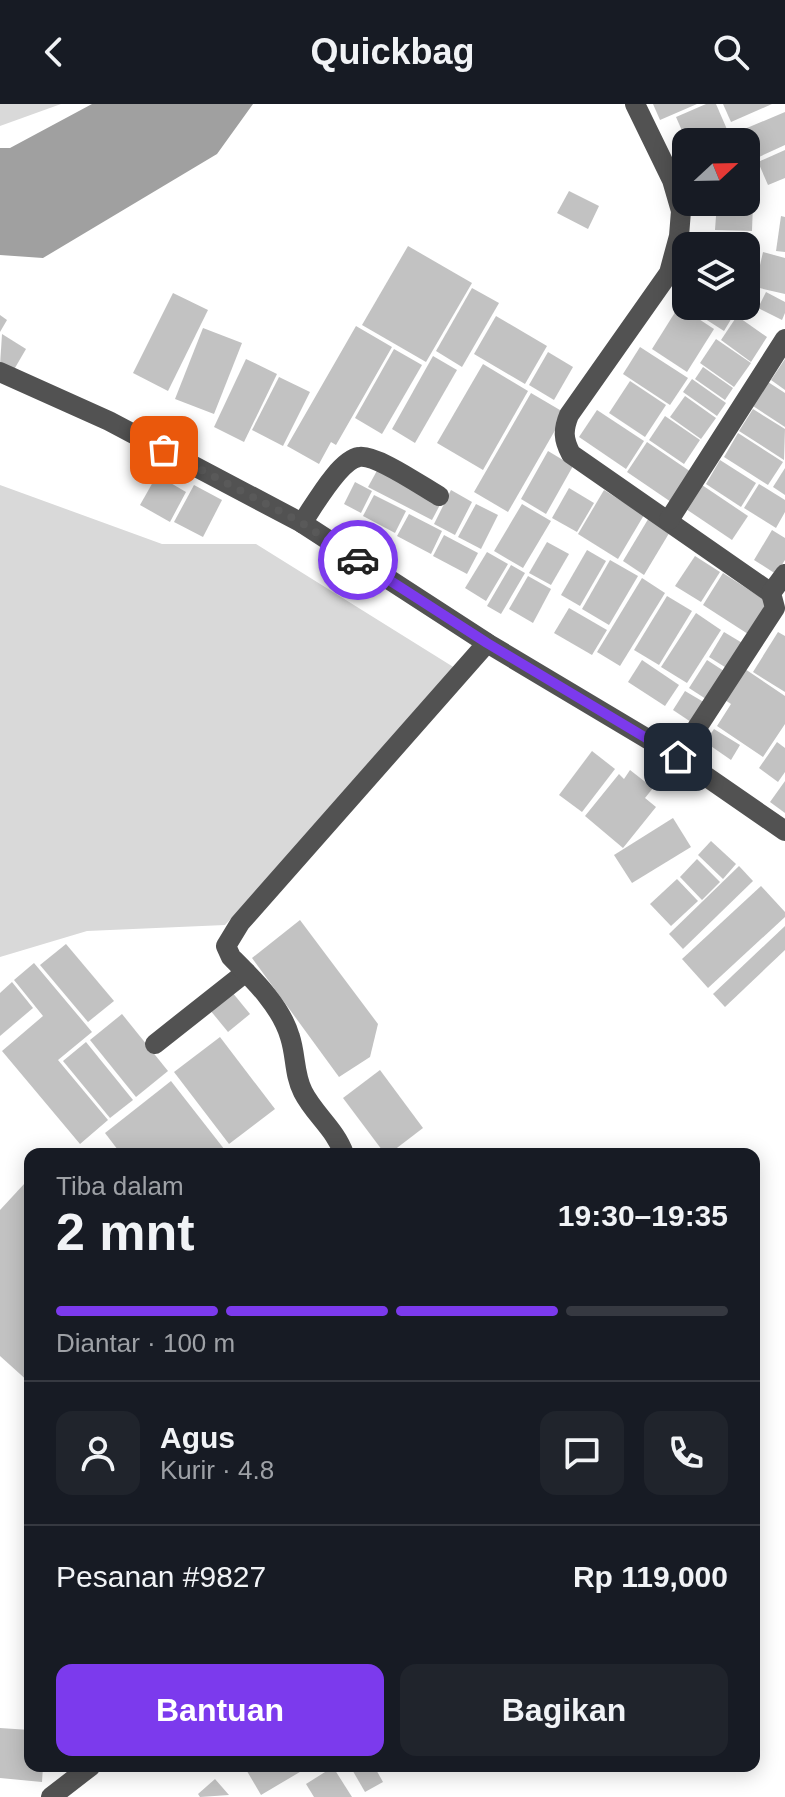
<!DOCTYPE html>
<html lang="id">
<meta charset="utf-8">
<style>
:root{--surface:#171b24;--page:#20242c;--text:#f1f3f6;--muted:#9ea1a6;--line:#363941;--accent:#7c3aed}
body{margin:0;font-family:Arial,sans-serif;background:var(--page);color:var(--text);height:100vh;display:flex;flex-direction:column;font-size:30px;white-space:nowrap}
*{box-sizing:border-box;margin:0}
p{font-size:26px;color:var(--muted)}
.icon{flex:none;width:44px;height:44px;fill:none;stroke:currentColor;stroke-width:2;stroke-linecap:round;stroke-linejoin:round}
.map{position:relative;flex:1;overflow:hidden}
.details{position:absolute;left:24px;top:1044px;width:736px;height:624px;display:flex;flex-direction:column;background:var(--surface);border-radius:16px;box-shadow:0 4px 20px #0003}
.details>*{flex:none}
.needle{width:52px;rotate:68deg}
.controls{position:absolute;left:672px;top:24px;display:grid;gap:16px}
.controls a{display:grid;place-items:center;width:88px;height:88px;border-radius:16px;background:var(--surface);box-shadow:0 4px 20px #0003;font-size:40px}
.pin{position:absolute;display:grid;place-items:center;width:68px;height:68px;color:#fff;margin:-34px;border-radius:16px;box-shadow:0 4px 12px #0006}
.courier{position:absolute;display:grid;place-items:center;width:80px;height:80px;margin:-40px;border:6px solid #7c3aed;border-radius:50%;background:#fff;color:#222;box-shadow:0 2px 10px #0007}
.head em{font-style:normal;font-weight:700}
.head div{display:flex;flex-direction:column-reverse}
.head{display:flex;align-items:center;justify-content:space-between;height:136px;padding:0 32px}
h1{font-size:52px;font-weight:700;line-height:60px}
.bar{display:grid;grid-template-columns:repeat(4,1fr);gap:12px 8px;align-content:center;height:96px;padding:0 32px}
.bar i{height:10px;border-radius:6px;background:var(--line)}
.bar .current{background:var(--accent)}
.bar p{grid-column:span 4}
.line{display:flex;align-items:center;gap:20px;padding:0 32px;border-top:2px solid var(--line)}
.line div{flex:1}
.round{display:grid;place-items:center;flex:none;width:84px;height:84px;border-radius:16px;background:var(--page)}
.button{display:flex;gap:16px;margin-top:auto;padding:16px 32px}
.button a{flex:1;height:92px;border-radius:16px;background:var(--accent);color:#fff;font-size:32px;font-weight:700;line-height:92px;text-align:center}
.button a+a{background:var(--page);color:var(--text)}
header{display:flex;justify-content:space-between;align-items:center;height:104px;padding:0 32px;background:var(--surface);font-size:36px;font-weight:700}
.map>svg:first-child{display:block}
.green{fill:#d9d9d9}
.water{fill:#a0a0a0}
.building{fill:#c2c2c2}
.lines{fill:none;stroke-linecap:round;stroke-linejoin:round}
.minor{stroke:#525252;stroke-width:20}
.done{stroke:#595959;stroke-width:8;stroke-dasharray:0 14.4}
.route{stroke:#7c3aed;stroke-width:10}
</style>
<header><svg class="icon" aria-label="back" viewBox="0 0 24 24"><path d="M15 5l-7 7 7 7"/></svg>Quickbag<svg class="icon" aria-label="search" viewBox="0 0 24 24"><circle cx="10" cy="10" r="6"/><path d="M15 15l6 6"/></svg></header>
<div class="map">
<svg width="785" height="1693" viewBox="0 0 785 1693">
<rect width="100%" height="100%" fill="#fff"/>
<g class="green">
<polygon points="0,0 61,0 0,22"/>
<polygon points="0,381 162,440 256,440 463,569 225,821 87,827 0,853"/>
</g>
<polygon class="water" points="92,0 253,0 217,50 43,154 0,151 0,44 10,44"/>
<g class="building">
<polygon points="653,0 697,0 660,16"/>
<polygon points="706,0 716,0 729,30 710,38 687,38 676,13"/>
<polygon points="723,0 772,0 731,18"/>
<polygon points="785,8 785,41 748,58 746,38 739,38 735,29"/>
<polygon points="785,46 785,74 768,81 758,58"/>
<polygon points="746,70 754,70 752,127 715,126 717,98 746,98"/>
<polygon points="569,87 599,102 588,125 557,109"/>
<polygon points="781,112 785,113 785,148 776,147"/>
<polygon points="695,133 728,141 728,142 693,142"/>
<polygon points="408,142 472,179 426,258 362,221"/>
<polygon points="746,145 759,148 752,181 746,179"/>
<polygon points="763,148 785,154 785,190 755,183"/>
<polygon points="686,175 686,202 739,202 724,227 674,195"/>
<polygon points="472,184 499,199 462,263 436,247"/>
<polygon points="766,188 785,198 785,209 782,216 758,204"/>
<polygon points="173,189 208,206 168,287 133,269"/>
<polygon points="679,202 714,225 687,268 652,245"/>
<polygon points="0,211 7,216 0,228"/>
<polygon points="496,212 547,242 525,280 474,250"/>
<polygon points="737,212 767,233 751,258 721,236"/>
<polygon points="356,222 392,243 336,341 331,338 319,360 287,342"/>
<polygon points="203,224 242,239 214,310 175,295"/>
<polygon points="2,230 26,245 12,269 0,261"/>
<polygon points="716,235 751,259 734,283 700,259"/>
<polygon points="640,243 688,274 670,301 623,270"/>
<polygon points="394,245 422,261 382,330 355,314"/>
<polygon points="548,248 573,263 554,296 529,281"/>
<polygon points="433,252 457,266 415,339 392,325"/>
<polygon points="246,255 277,270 244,338 214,323"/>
<polygon points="785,255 785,286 771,276"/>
<polygon points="483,260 528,287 483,366 437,339"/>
<polygon points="703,263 733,284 725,296 695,275"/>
<polygon points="279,273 310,288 283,342 252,326"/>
<polygon points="692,275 726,299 717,312 683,288"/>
<polygon points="630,277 666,301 645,333 609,309"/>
<polygon points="768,278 785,289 785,323 753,302"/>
<polygon points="531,289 565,309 508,408 474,388"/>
<polygon points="685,292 716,314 701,335 670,313"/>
<polygon points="753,305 785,325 784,356 739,327"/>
<polygon points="597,306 644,337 626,365 579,333"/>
<polygon points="665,312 700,336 684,360 649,336"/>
<polygon points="738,329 783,358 768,381 724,353"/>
<polygon points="647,338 694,370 674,400 627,368"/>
<polygon points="548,347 573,362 546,410 521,395"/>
<polygon points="720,356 756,379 741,403 706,380"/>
<polygon points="379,363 442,397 432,416 368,383"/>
<polygon points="785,364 785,391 773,383"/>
<polygon points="157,371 186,388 170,418 140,401"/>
<polygon points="355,378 372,387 361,409 344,400"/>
<polygon points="759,380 785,396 785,408 776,424 744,404"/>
<polygon points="194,381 222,396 203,433 174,418"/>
<polygon points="702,381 748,412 732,436 686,405"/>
<polygon points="569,384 594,399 577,428 552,414"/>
<polygon points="451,386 472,398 455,431 434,420"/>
<polygon points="604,386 644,411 618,455 578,430"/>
<polygon points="374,391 406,407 395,429 363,412"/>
<polygon points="476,400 498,411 481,445 458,433"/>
<polygon points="522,400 551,417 523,464 494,447"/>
<polygon points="409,410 442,427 431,450 397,432"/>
<polygon points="650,412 671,426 644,471 623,457"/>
<polygon points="772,426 785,434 785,456 776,470 754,456"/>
<polygon points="444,431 478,449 467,470 433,452"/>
<polygon points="547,438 569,450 551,481 529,469"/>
<polygon points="587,446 606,457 580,502 561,491"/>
<polygon points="487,448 508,460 486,497 465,484"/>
<polygon points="695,452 720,468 701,498 675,482"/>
<polygon points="610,456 638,472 609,521 582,505"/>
<polygon points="511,461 525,469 501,510 487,502"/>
<polygon points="723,469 768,498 748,530 703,501"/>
<polygon points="528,472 551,485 533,519 509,505"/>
<polygon points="642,474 665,489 620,562 597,548"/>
<polygon points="667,492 692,507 659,561 634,546"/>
<polygon points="569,504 607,526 592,551 554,529"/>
<polygon points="696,509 721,526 687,579 661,563"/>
<polygon points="724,528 744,540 728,565 709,553"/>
<polygon points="778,528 785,532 785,588 753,568"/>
<polygon points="642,556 679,581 665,602 628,578"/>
<polygon points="707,556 727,569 709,597 689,584"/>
<polygon points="745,565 785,592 785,620 763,653 717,622 731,600 725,596"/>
<polygon points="685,587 707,600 694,620 673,606"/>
<polygon points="714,625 740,641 731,656 705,638"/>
<polygon points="777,638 785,644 785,668 778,678 759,664"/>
<polygon points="592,647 615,665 582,708 559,691"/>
<polygon points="630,666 653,684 645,694 656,703 623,744 585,712 619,670 624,675"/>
<polygon points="785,677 785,709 770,698"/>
<polygon points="673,714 691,743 632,779 614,751"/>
<polygon points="711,737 736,760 723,775 698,751"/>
<polygon points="697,755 720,778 702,796 680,773"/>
<polygon points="739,762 753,777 683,845 669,830"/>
<polygon points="677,775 698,797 671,822 650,800"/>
<polygon points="761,782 785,808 785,813 708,884 682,855"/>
<polygon points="300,816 378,920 370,953 339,973 252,854"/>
<polygon points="785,822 785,846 725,903 713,890"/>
<polygon points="66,840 114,897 88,918 40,861"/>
<polygon points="34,859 92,928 58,956 108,1016 80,1040 2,947 43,912 14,876"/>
<polygon points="12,878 33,904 0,932 0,889"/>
<polygon points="232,888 250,910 228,928 210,906"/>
<polygon points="122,910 168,967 136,993 90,936"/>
<polygon points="220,933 275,1005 229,1040 174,968"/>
<polygon points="86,938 133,996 110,1014 63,957"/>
<polygon points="380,966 423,1024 389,1050 385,1050 343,994"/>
<polygon points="171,977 228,1050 121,1050 105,1029"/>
<polygon points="25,1079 30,1083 30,1279 0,1252 0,1106"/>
<polygon points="0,1624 30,1626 30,1662 43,1662 42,1678 0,1674"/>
<polygon points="244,1662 310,1662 261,1691"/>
<polygon points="350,1662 374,1662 383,1678 365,1688"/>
<polygon points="333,1663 352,1693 314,1693 306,1680"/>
<polygon points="215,1675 229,1691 200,1693 198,1690"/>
</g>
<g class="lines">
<g class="minor">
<path d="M 635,0 L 672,76 L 681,107 L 679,132 L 669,169 L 569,311 C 563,326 563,335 571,350 L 771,489"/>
<polyline points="0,268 109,317 302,419 487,539 678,653 785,727"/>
<polyline points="669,416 785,235"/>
<path d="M 302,419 C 314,402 339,356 359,353 C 376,350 423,383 439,392"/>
<polyline points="678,653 775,504 771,489 785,470"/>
<polyline points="155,940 246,868"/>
<path d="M 344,1050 C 336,1026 314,1010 303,988 C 294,971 296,951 290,933 C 281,902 254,876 231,853 L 226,842 L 240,819 L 487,539"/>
<polyline points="51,1693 91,1662"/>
</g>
</g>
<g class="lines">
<polyline class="done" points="164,346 302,419 358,456"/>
<polyline class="route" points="358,456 487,539 678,653"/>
</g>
</svg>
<div class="controls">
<a><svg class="needle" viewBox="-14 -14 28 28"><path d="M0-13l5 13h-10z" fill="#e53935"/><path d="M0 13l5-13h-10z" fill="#9ea1a6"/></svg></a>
<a><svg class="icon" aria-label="layers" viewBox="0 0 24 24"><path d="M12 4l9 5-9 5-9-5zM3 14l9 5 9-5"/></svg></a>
</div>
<div class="pin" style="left:164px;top:346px;background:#ea580c"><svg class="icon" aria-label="bag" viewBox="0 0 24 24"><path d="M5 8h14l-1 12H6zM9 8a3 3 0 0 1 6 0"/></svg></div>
<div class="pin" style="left:678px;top:653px;background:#1f2937"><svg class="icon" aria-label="home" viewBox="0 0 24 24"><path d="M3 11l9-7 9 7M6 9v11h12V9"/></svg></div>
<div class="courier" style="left:358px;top:456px"><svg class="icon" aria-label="car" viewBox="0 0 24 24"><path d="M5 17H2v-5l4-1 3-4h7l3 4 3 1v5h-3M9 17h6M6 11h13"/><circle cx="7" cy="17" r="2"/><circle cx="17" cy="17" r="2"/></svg></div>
<section class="details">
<div class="head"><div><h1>2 mnt</h1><p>Tiba dalam</p></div><em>19:30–19:35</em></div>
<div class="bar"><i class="current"></i><i class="current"></i><i class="current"></i><i></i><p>Diantar · 100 m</p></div>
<div class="line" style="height:144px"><a class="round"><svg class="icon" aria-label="person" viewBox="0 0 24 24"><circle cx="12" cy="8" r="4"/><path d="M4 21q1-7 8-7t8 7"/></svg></a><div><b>Agus</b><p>Kurir · 4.8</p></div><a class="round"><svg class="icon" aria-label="chat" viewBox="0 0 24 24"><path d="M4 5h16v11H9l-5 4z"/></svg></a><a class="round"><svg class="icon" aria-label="phone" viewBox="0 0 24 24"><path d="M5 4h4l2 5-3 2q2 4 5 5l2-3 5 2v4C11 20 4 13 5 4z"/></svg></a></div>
<div class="line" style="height:104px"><div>Pesanan #9827</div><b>Rp 119,000</b></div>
<div class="button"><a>Bantuan</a><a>Bagikan</a></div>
</section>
</div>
